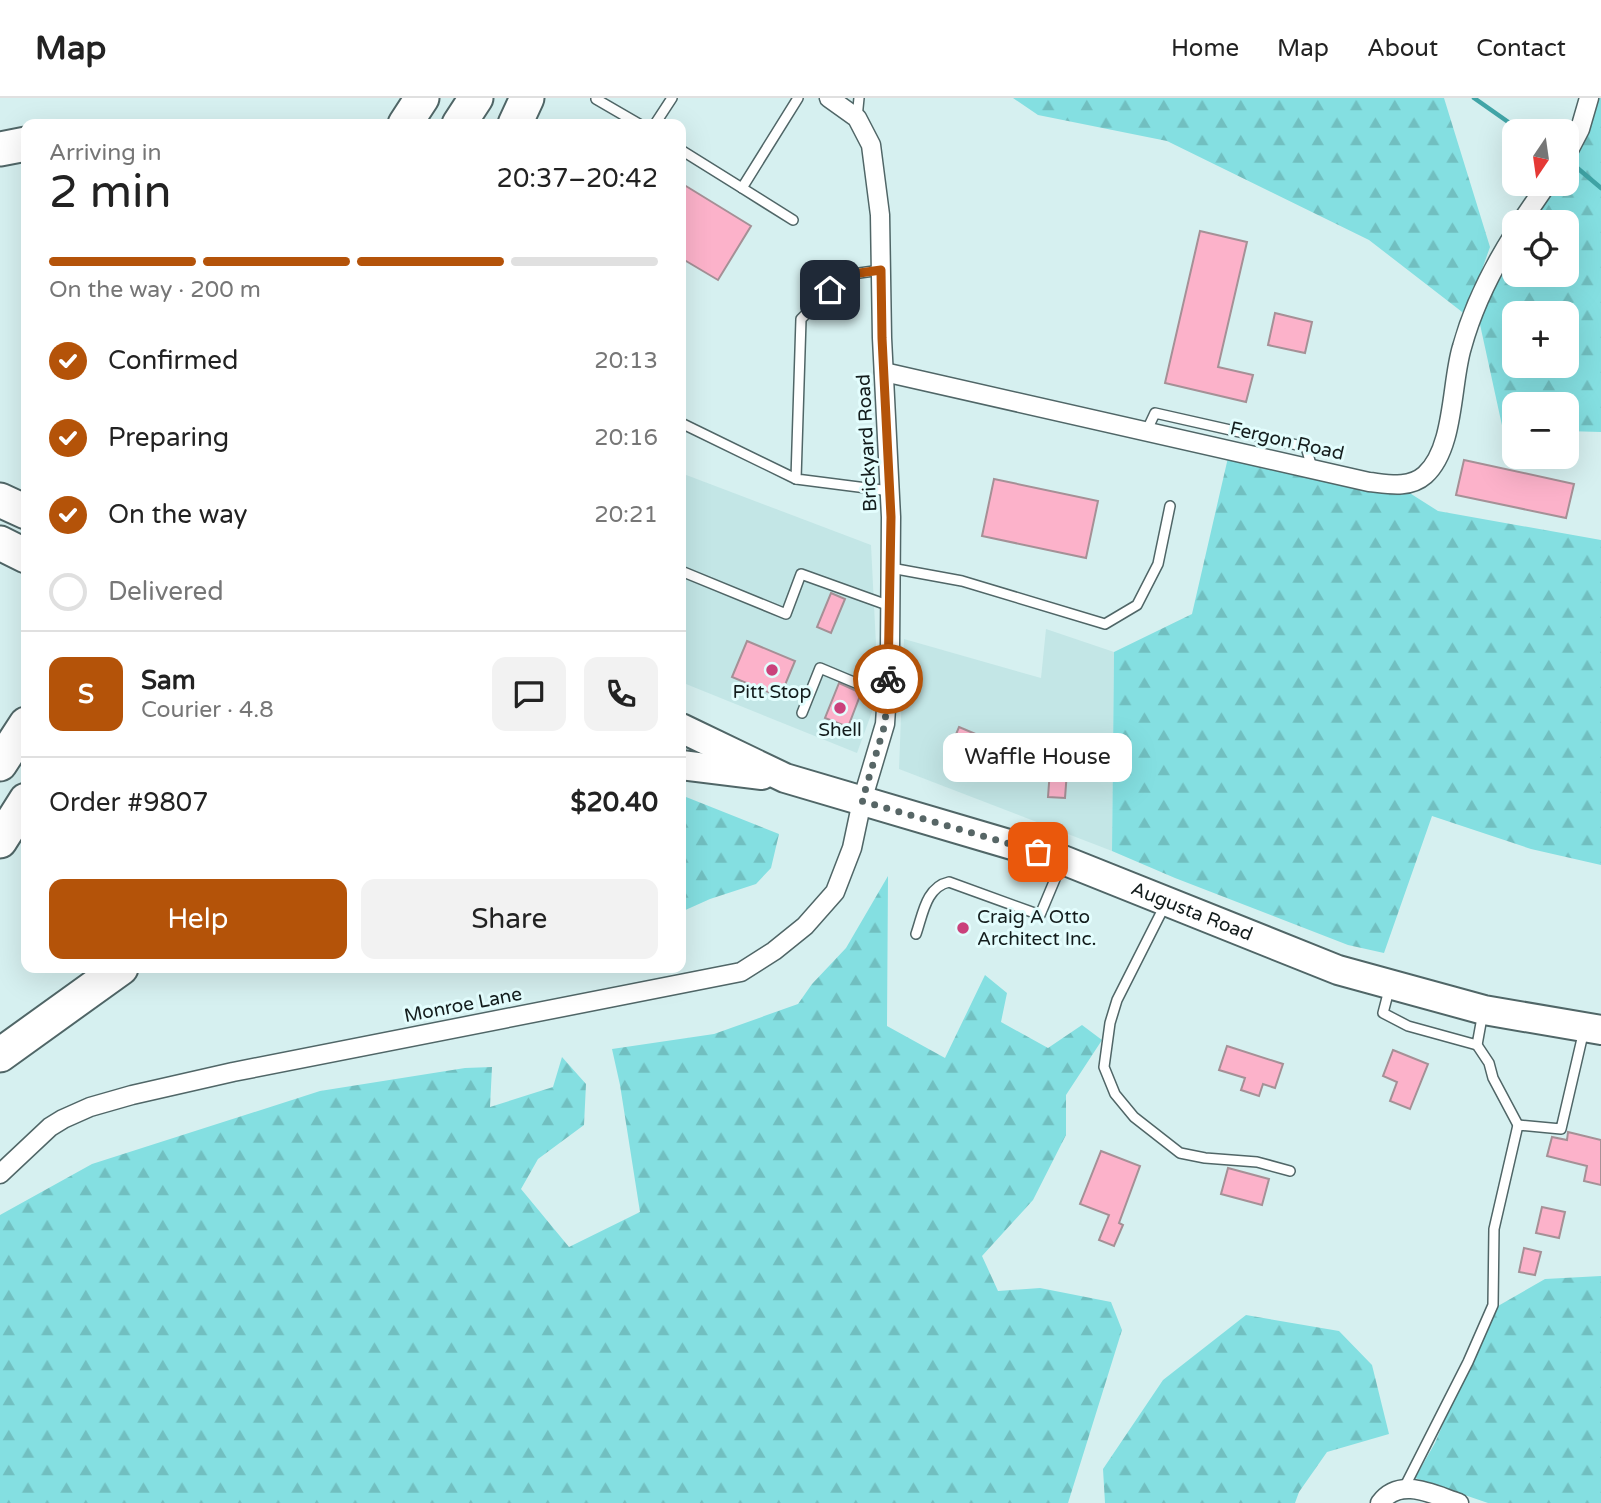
<!DOCTYPE html>
<meta charset="utf-8">
<style>
:root{--surface:#fff;--page:#f2f2f2;--text:#222;--muted:#767676;--line:#e0e0e0;--accent:#b45309}
body{margin:0;font-family:"Varela Round",sans-serif;background:var(--page);color:var(--text);height:100vh;display:flex;flex-direction:column;font-size:26px;white-space:nowrap}
*{box-sizing:border-box;margin:0}
p{font-size:23px;color:var(--muted)}
.icon{flex:none;width:38px;height:38px;fill:none;stroke:currentColor;stroke-width:2;stroke-linecap:round;stroke-linejoin:round}
.map{position:relative;flex:1;overflow:hidden}
.drawer{position:absolute;left:21px;top:21px;width:665px;height:854px;display:flex;flex-direction:column;background:var(--surface);border-radius:14px;box-shadow:0 7px 28px #0002}
.drawer>*{flex:none}
.needle{width:46px;rotate:193deg}
.buttons{position:absolute;left:1502px;top:21px;display:grid;gap:14px}
.buttons a{display:grid;place-items:center;width:77px;height:77px;border-radius:14px;background:var(--surface);box-shadow:0 7px 28px #0002;font-size:35px}
.pin{position:absolute;display:grid;place-items:center;width:60px;height:60px;color:#fff;margin:-30px;border-radius:14px;box-shadow:0 4px 10px #0006}
.courier{position:absolute;display:grid;place-items:center;width:70px;height:70px;margin:-35px;border:5px solid #b45309;border-radius:50%;background:#fff;color:#222;box-shadow:0 2px 9px #0007}
.bubble{position:absolute;height:49px;border-radius:14px;background:var(--surface);box-shadow:0 7px 28px #0002;font-size:23px;font-weight:600;line-height:49px;text-align:center}
.summary em{font-style:normal;font-weight:600}
.summary div{display:flex;flex-direction:column-reverse}
.summary{display:flex;align-items:center;justify-content:space-between;height:119px;padding:0 28px}
h1{font-size:46px;font-weight:600;line-height:52px}
.bar{display:grid;grid-template-columns:repeat(4,1fr);gap:10px 7px;align-content:center;height:84px;padding:0 28px}
.bar i{height:9px;border-radius:5px;background:var(--line)}
.bar .active{background:var(--accent)}
.bar p{grid-column:span 4}
.line{display:flex;align-items:center;gap:18px;padding:0 28px;border-top:2px solid var(--line)}
.line div{flex:1}
.round{display:grid;place-items:center;flex:none;width:74px;height:74px;border-radius:14px;background:var(--page)}
ol{padding:0 28px;list-style:none}
li{display:flex;align-items:center;gap:21px;height:77px}
li p{margin-inline-start:auto}
li .icon{padding:7px;border-radius:50%;background:var(--accent);color:#fff;stroke-width:4}
li:last-child{color:var(--muted)}
li i{width:38px;height:38px;border:4px solid var(--line);border-radius:50%}
.button{display:flex;gap:14px;margin-top:auto;padding:14px 28px}
.button a{flex:1;height:80px;border-radius:14px;background:var(--accent);color:#fff;font-size:28px;font-weight:600;line-height:80px;text-align:center}
.button a+a{background:var(--page);color:var(--text)}
header{display:flex;align-items:center;gap:42px;box-sizing:border-box;height:98px;padding:0 35px;background:var(--surface);border-bottom:2px solid var(--line)}
header strong{font-size:33px}
nav{display:flex;gap:38px;margin-inline-start:auto;font-size:24px}
.map>svg:first-child{display:block}
.built{fill:#c3e6e6}
.forest{fill:url(#forest-firs);fill-rule:evenodd}
.lines{fill:none;stroke-linecap:round;stroke-linejoin:round}
.stream{stroke:#40a5a7;stroke-width:4.5}
.building{fill:#fcb2ca;stroke:#a59096;stroke-width:2}
.lane-casing{stroke:#506667;stroke-width:12}
.street-casing{stroke:#506667;stroke-width:21}
.primary-casing{stroke:#506667;stroke-width:32}
.highway-casing{stroke:#506667;stroke-width:37}
.lane{stroke:#fff;stroke-width:9}
.street{stroke:#fff;stroke-width:18}
.primary{stroke:#fff;stroke-width:28}
.highway{stroke:#fff;stroke-width:33}
.done{stroke:#576666;stroke-width:7;stroke-dasharray:0 12.6}
.route{stroke:#b45309;stroke-width:9}
.poi-dot{fill:#ca417b;stroke:#e3fdfd;stroke-width:2.5}
.labels{text-anchor:middle;dominant-baseline:central;stroke-width:6;stroke-linejoin:round;paint-order:stroke}
.street-label{font-size:19px;fill:#131c1c;stroke:#e3fdfd}
.poi-label{font-size:19px;fill:#131c1c;stroke:#e3fdfd}
</style>
<header>
<strong>Map</strong>
<nav><a>Home</a><a>Map</a><a>About</a><a>Contact</a></nav>
</header>
<div class="map">
<svg width="1601" height="1405" viewBox="0 0 1601 1405">
<defs>
<pattern id="forest-firs" width="22" height="20" patternUnits="userSpaceOnUse" patternTransform="scale(1.75)"><rect width="22" height="20" fill="#84dfe1"/><path d="M5 1l3.5 6h-7zM16 11l3.5 6h-7z" fill="#71bfc0"/></pattern>
</defs>
<rect width="100%" height="100%" fill="#d6f0f0"/>
<g class="built">
<polygon points="681,375 871,447 876,547 872,614 857,655 681,584"/>
<polygon points="1046,531 1114,554 1112,753 899,671 904,541 1041,580"/>
</g>
<g class="forest">
<polygon points="1013,0 1444,0 1490,149 1466,217 1369,142 1167,43 1038,17"/>
<path d="M 1589,0 L 1601,0 L 1601,334 L 1566,333 L 1566,306 L 1514,306 L 1514,332 L 1503,332 L 1476,208 L 1514,136 L 1514,177 L 1566,177 L 1566,124 L 1521,124 L 1547,86 L 1566,86 L 1566,58 ZM 1514,215 L 1566,215 L 1566,268 L 1514,268 Z"/>
<polygon points="1230,351 1397,387 1438,413 1601,442 1601,767 1531,751 1432,718 1384,855 1348,847 1175,780 1112,753 1114,554 1192,516"/>
<polygon points="681,697 779,736 771,770 756,786 710,801 681,814"/>
<polygon points="888,778 887,928 945,960 985,877 1007,895 1001,924 1048,950 1082,927 1102,942 1066,997 1066,1037 1033,1102 982,1158 998,1193 1040,1190 1111,1204 1122,1232 1068,1405 0,1405 0,1117 92,1066 320,993 465,970 492,969 490,1009 553,989 562,959 586,986 584,1027 538,1061 521,1091 569,1149 640,1114 620,987 612,951 714,936 798,906 812,886 846,850"/>
<polygon points="1601,1178 1601,1405 1488,1405 1415,1380 1435,1345 1491,1212 1545,1181"/>
<polygon points="1246,1217 1339,1233 1372,1267 1389,1336 1327,1354 1299,1394 1295,1405 1105,1405 1103,1371 1163,1282"/>
</g>
<g class="lines">
<g class="stream">
<polyline points="1474,0 1521,33"/>
<polyline points="1575,68 1601,90"/>
</g>
</g>
<g class="building">
<polygon points="681,85 751,128 718,182 681,160"/>
<polygon points="1200,133 1247,144 1218,269 1253,277 1246,304 1165,285"/>
<polygon points="1275,215 1312,224 1305,255 1268,247"/>
<polygon points="1464,362 1574,386 1566,420 1456,397"/>
<polygon points="994,381 1098,403 1086,460 982,438"/>
<polygon points="831,495 845,501 831,535 817,529"/>
<polygon points="747,543 795,563 780,599 732,579"/>
<polygon points="839,585 861,595 848,629 825,620"/>
<polygon points="959,629 997,645 984,673 947,658"/>
<polygon points="1052,645 1069,647 1065,700 1048,699"/>
<polygon points="1227,948 1283,966 1275,990 1263,986 1259,998 1241,992 1245,980 1219,972"/>
<polygon points="1393,952 1428,966 1410,1011 1390,1003 1397,984 1383,978"/>
<polygon points="1568,1034 1601,1042 1601,1087 1584,1083 1587,1068 1547,1058 1552,1039 1567,1042"/>
<polygon points="1101,1053 1140,1068 1119,1125 1123,1127 1114,1148 1099,1142 1109,1117 1080,1106"/>
<polygon points="1228,1070 1269,1081 1262,1107 1221,1096"/>
<polygon points="1542,1109 1565,1114 1559,1140 1536,1135"/>
<polygon points="1524,1150 1541,1154 1535,1177 1519,1174"/>
</g>
<g class="lines">
<g class="lane-casing">
<g id="lane">
<polyline points="596,1 639,26"/>
<polyline points="857,20 859,0"/>
<polyline points="655,26 672,0"/>
<polyline points="681,52 742,90 798,0"/>
<polyline points="742,90 793,122"/>
<polyline points="881,172 845,177 801,221 796,381 890,393"/>
<polyline points="681,325 796,381"/>
<polyline points="1147,332 1155,315 1306,349 1312,370"/>
<polyline points="891,470 962,483 1105,526 1137,507 1158,466 1170,408"/>
<polyline points="681,473 786,516 801,476 890,508"/>
<polyline points="802,615 820,570 887,598"/>
<polyline points="1165,807 1117,902 1110,925 1104,969 1115,996 1134,1019 1180,1055 1205,1060 1257,1064 1290,1073"/>
<path d="M 916,836 C 923,816 926,789 949,784 L 1040,817 L 1061,767"/>
<polyline points="1390,888 1383,915 1408,928 1477,947 1483,914"/>
<polyline points="1477,947 1489,965 1493,980 1518,1027"/>
<polyline points="1403,1392 1468,1264 1493,1207 1494,1131 1518,1027 1561,1031 1584,932"/>
</g>
</g>
<g class="street-casing">
<g id="street">
<polyline points="1566,58 1580,31 1589,0"/>
<polyline points="1521,124 1547,86"/>
<path d="M 884,274 L 1369,384 C 1388,386 1409,391 1425,377 C 1455,350 1451,284 1462,249 C 1473,209 1492,171 1514,136"/>
<polyline points="0,1076 50,1029 63,1021 90,1009 132,997 233,974 741,874 774,853 805,828 835,794 852,750 862,703 885,626 890,549 891,419 882,240 880,117 871,47 857,20 829,0"/>
<path d="M 1380,1405 C 1400,1378 1434,1397 1459,1405"/>
</g>
</g>
<g class="primary-casing">
<g id="primary">
<path id="s1" d="M 681,630 L 785,680 L 1063,762 L 1338,872 L 1484,912 L 1601,932"/>
<polyline points="681,667 762,677"/>
</g>
</g>
<g class="highway-casing">
<g id="highway">
<polyline points="405,26 422,0"/>
<polyline points="459,26 476,0"/>
<polyline points="515,26 527,0"/>
<polyline points="0,51 26,46"/>
<polyline points="0,402 26,414"/>
<polyline points="0,445 26,458"/>
<polyline points="0,666 26,626"/>
<polyline points="0,743 26,702"/>
<polyline points="0,957 121,870"/>
</g>
</g>
<use href="#lane" class="lane"/>
<use href="#street" class="street"/>
<use href="#primary" class="primary"/>
<use href="#highway" class="highway"/>
</g>
<g class="lines">
<polyline class="done" points="888,581 885,626 862,703 1038,754"/>
<polyline class="route" points="830,192 845,177 881,172 882,240 891,419 888,581"/>
</g>
<g class="poi-dot">
<circle cx="772" cy="572" r="7"/>
<circle cx="840" cy="610" r="7"/>
<circle cx="963" cy="830" r="7"/>
</g>
<g class="labels">
<g class="street-label">
<text transform="translate(1287 343) rotate(13)">Fergon Road</text>
<text transform="translate(867 345) rotate(-93)">Brickyard Road</text>
<text stroke="none"><textPath href="#s1" startOffset="544">Augusta Road</textPath></text>
<text transform="translate(463 907) rotate(-11)">Monroe Lane</text>
</g>
<g class="poi-label">
<text x="772" y="594">Pitt Stop</text>
<text x="840" y="632">Shell</text>
<text x="977" y="819" text-anchor="start">Craig A Otto<tspan x="977" dy="22">Architect Inc.</tspan></text>
</g>
</g>
</svg>
<div class="buttons">
<a><svg class="needle" viewBox="-14 -14 28 28"><path d="M0-13l5 13h-10z" fill="#e53935"/><path d="M0 13l5-13h-10z" fill="#767676"/></svg></a>
<a><svg class="icon" aria-label="locate" viewBox="0 0 24 24"><circle cx="12" cy="12" r="6"/><path d="M12 2v4M12 18v4M2 12h4M18 12h4"/></svg></a>
<a>+</a>
<a>−</a>
</div>
<div class="pin" style="left:1038px;top:754px;background:#ea580c"><svg class="icon" aria-label="bag" viewBox="0 0 24 24"><path d="M5 8h14l-1 12H6zM9 8a3 3 0 0 1 6 0"/></svg></div>
<div class="pin" style="left:830px;top:192px;background:#1f2937"><svg class="icon" aria-label="home" viewBox="0 0 24 24"><path d="M3 11l9-7 9 7M6 9v11h12V9"/></svg></div>
<div class="courier" style="left:888px;top:581px"><svg class="icon" aria-label="bike" viewBox="0 0 24 24"><circle cx="6" cy="16" r="4"/><circle cx="18" cy="16" r="4"/><path d="M6 16l4-8h5l3 8M10 8l3 8H6M13 5h3"/></svg></div>
<div class="bubble" style="left:943px;top:635px;width:189px">Waffle House</div>
<section class="drawer">
<div class="summary"><div><h1>2 min</h1><p>Arriving in</p></div><em>20:37–20:42</em></div>
<div class="bar"><i class="active"></i><i class="active"></i><i class="active"></i><i></i><p>On the way · 200 m</p></div>
<ol>
<li><svg class="icon" aria-label="check" viewBox="0 0 24 24"><path d="M5 12l5 5 9-10"/></svg>Confirmed<p>20:13</p></li>
<li><svg class="icon" aria-label="check" viewBox="0 0 24 24"><path d="M5 12l5 5 9-10"/></svg>Preparing<p>20:16</p></li>
<li><svg class="icon" aria-label="check" viewBox="0 0 24 24"><path d="M5 12l5 5 9-10"/></svg>On the way<p>20:21</p></li>
<li><i></i>Delivered</li>
</ol>
<div class="line" style="height:126px"><b class="round" style="background:var(--accent);color:#fff">S</b><div><b>Sam</b><p>Courier · 4.8</p></div><a class="round"><svg class="icon" aria-label="chat" viewBox="0 0 24 24"><path d="M4 5h16v11H9l-5 4z"/></svg></a><a class="round"><svg class="icon" aria-label="phone" viewBox="0 0 24 24"><path d="M5 4h4l2 5-3 2q2 4 5 5l2-3 5 2v4C11 20 4 13 5 4z"/></svg></a></div>
<div class="line" style="height:91px"><div>Order #9807</div><b>$20.40</b></div>
<div class="button"><a>Help</a><a>Share</a></div>
</section>
</div>
